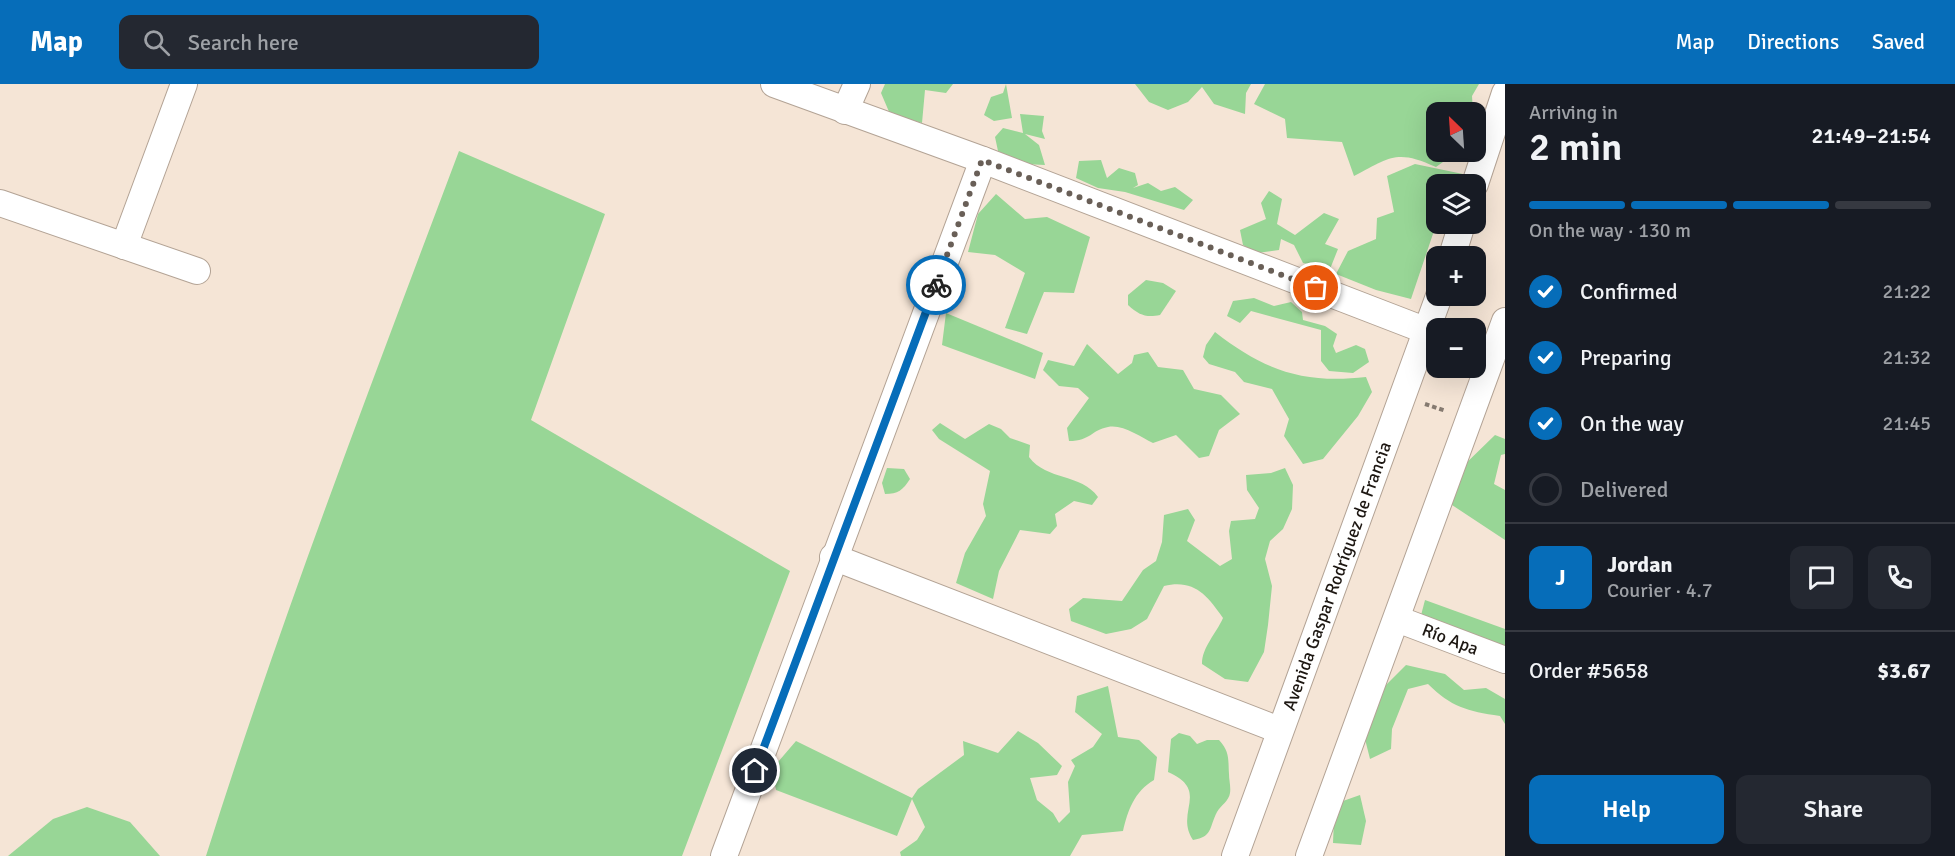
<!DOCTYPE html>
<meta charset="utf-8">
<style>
:root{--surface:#171b24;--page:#242831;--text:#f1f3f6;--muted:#9ea1a6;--line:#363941;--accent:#066db9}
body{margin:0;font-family:Signika,sans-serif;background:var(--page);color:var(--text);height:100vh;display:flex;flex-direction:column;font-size:22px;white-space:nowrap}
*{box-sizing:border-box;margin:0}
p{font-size:20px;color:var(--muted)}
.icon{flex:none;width:33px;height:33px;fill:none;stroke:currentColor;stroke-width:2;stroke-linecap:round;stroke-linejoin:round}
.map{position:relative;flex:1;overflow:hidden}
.details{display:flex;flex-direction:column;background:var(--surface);width:450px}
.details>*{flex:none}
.needle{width:39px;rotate:335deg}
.fabs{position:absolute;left:1426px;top:18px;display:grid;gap:12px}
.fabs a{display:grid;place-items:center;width:60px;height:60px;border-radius:12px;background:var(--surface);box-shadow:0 6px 24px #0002;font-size:30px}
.pin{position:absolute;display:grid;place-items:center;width:51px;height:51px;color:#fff;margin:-26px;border:3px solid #fff;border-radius:50%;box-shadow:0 2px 6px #0007}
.courier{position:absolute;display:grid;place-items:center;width:60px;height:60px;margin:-30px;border:4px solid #066db9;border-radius:50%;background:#fff;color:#222;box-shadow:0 2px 8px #0007}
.head em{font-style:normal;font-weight:600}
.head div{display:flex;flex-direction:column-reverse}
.head{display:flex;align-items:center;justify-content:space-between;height:102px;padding:0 24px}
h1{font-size:39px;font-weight:600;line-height:45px}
.bar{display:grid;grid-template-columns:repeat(4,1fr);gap:9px 6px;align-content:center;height:72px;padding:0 24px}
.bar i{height:8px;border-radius:4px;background:var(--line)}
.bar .active{background:var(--accent)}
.bar p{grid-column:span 4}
.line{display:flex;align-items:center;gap:15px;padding:0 24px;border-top:2px solid var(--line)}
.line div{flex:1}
.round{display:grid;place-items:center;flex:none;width:63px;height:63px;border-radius:12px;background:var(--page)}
ol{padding:0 24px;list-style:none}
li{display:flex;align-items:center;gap:18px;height:66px}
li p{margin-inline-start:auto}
li .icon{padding:6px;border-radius:50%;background:var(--accent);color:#fff;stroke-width:4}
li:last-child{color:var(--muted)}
li i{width:33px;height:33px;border:3px solid var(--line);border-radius:50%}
.cta{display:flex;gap:12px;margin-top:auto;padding:12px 24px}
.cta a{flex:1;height:69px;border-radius:12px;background:var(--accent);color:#fff;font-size:24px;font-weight:600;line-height:69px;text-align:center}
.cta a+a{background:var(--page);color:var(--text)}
header{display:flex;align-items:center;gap:36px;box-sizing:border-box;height:84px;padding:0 30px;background:var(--accent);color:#fff}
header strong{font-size:28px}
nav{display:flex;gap:33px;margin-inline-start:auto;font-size:21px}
.search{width:420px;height:54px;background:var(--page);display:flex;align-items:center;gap:15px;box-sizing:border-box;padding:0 21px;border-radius:12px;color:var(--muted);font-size:22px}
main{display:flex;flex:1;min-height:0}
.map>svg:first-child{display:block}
.green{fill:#98d696}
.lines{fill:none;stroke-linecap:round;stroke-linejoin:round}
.minor-casing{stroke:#b3a395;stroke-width:28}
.path{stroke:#857a70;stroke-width:4;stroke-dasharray:4.5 3;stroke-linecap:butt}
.minor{stroke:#fff;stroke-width:26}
.done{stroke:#695f57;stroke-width:6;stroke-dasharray:0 10.8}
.route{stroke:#066db9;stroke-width:8}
.labels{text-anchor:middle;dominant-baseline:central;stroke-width:4.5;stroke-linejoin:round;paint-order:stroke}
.street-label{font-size:18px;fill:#1d1712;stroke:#fdf3ea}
</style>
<header>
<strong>Map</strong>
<div class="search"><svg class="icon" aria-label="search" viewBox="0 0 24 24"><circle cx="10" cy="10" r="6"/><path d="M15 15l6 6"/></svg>Search here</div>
<nav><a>Map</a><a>Directions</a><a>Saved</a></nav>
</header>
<main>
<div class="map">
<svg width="1505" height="772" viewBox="0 0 1505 772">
<rect width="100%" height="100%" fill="#f5e5d6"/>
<g class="green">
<polygon points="885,0 953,0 946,9 925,6 922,39 890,30 881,9"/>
<polygon points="1006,0 1012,34 994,37 984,31 991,13 1003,9"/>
<polygon points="1135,0 1251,0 1246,9 1245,30 1214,20 1202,3 1188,18 1168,26 1149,18"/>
<path d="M 1265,0 L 1479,0 L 1472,12 L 1473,28 L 1437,28 L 1437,68 L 1457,68 L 1436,83 C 1397,65 1390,73 1354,92 L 1342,58 L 1287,54 L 1285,35 L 1254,20 Z"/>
<polygon points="1020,30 1044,32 1042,47 1045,55 1025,50 1039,61 1045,81 1024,80 998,67 995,53 1003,44 1023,49"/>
<path d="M 459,67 L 605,130 L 531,336 L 790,487 L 682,772 L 206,772 C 281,534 371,301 459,67 Z"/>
<polygon points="1101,76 1107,94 1119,84 1135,89 1138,101 1133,104 1148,99 1161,107 1175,103 1193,116 1184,126 1125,108 1098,104 1076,94 1079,77"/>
<polygon points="1415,80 1463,90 1458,100 1437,100 1437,138 1411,215 1376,206 1336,190 1348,167 1376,155 1377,134 1394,128 1387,92"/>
<polygon points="1269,107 1282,115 1277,140 1295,151 1324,129 1339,135 1325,160 1338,165 1330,185 1303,179 1294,161 1281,155 1279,166 1257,169 1243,161 1240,146 1266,135 1261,119"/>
<polygon points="996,110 1025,135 1047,133 1090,153 1074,209 1044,208 1027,250 1005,244 1025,189 995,171 968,168 978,130"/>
<path d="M 1146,196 L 1163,199 L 1176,207 L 1160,231 C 1146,234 1139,231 1128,221 L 1128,211 Z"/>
<polygon points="1254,214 1274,222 1291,218 1302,228 1303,236 1325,242 1337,250 1333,262 1336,269 1356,261 1365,265 1369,278 1353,289 1329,287 1321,277 1321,246 1251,227 1240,239 1227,232 1233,217"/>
<polygon points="946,229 1043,269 1035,295 942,261"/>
<path d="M 1215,248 C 1264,286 1302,300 1366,293 L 1372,308 L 1358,332 L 1323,375 L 1303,380 L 1284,352 L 1289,335 L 1272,305 L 1244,298 L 1235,288 L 1209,280 L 1203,273 L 1206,261 Z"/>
<path d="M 1087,260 L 1118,290 L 1132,279 L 1134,271 L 1148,268 L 1158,283 L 1183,286 L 1194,305 L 1221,311 L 1240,330 L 1219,346 L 1209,372 L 1199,374 L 1176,351 L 1153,359 C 1140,353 1123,340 1108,343 C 1091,346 1091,357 1069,357 L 1067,344 L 1089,314 L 1078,304 L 1059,302 L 1043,286 L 1048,276 L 1074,282 Z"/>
<path d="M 940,339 L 965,355 L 989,340 L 1001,345 L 1010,354 L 1030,361 L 1029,373 C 1047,397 1081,389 1098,413 L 1092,421 L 1074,417 L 1055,430 L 1057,442 L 1050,450 L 1020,446 L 999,487 L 993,515 L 956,499 L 965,469 L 986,432 L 983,420 L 990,387 L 939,355 L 932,346 Z"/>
<polygon points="1495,351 1505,355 1505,370 1501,371 1494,400 1505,406 1505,456 1452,421 1457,388"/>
<path d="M 887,384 L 904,385 L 910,395 C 903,406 898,410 885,410 L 882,399 Z"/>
<path d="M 1285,384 L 1293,401 L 1292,425 L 1283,445 L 1270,457 L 1265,475 L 1272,502 L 1268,541 L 1264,568 L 1248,598 L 1225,595 L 1202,580 C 1202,563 1216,550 1223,534 C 1207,511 1194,495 1164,502 L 1147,535 L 1131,545 L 1106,550 L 1071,537 L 1069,525 L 1083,514 L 1122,517 L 1143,486 L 1156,477 L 1162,458 L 1164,431 L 1188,425 L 1195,436 L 1187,457 L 1220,482 L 1232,475 L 1229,447 L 1231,437 L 1255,435 L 1259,424 L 1247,406 L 1246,391 L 1271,389 Z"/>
<polygon points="1425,516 1505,545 1505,575 1419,539"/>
<path d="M 1406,581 L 1445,590 L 1464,606 L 1486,604 L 1505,615 L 1505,640 L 1500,632 C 1467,627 1451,623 1428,600 L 1408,605 L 1392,645 L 1391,665 L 1370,675 L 1360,635 L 1384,603 Z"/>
<path d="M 1108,602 L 1118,653 L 1139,656 L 1157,673 L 1154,696 C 1134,708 1128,726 1123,747 L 1082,751 L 1070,772 L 901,772 L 900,768 L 917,756 L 925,743 L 912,715 L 897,752 L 776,706 L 772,685 L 796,657 L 912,714 L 918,705 L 964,671 L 963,657 L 998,669 L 1018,647 L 1038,659 L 1062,682 L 1057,691 L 1030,694 L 1037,716 L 1053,729 L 1059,739 L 1070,728 L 1068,698 L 1075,682 L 1071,676 L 1093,663 L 1102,650 L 1075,628 L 1077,612 Z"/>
<path d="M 1179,649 L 1190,652 L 1197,660 L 1207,656 L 1219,656 C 1230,668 1228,675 1229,690 C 1229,696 1231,703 1230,709 C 1229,717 1221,721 1217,728 C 1209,743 1213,753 1193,756 C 1174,728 1211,707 1168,688 L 1171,655 Z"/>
<polygon points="1360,711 1366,737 1361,761 1333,759 1334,735 1343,717"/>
<polygon points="87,723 130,738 160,772 8,772 53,735"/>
</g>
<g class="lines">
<g class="minor-casing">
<g id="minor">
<polyline points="774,0 983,76 1427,247"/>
<polyline points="845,27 857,0"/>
<polyline points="1475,100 1505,9"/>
<polyline points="0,119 197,187"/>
<polyline points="124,162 184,0"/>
<polyline points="1452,172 1462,140"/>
<polyline points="833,473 1279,646"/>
<path id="s1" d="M 1397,535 L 1505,576"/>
<polyline points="724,772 983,76"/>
<path id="s2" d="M 1235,772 L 1439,212"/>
<polyline points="1309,772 1505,237"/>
</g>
</g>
<polyline class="path" points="1425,320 1446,327"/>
<use href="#minor" class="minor"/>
</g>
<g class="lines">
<polyline class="done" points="936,201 982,76 1316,204"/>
<polyline class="route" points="755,687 936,201"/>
</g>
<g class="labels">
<g class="street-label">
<text stroke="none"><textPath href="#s2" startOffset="298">Avenida Gaspar Rodríguez de Francia</textPath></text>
<text stroke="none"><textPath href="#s1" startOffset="57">Río Apa</textPath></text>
</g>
</g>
</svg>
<div class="fabs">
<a><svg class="needle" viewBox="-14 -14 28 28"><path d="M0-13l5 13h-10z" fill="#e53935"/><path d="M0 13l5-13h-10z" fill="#9ea1a6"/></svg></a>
<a><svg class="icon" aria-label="layers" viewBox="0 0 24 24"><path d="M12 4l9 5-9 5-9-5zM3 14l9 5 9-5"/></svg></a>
<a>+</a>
<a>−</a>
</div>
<div class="pin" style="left:1316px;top:204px;background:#ea580c"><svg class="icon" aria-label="bag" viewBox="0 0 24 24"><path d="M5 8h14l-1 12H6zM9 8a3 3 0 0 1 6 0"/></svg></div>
<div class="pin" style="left:755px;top:687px;background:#1f2937"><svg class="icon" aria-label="home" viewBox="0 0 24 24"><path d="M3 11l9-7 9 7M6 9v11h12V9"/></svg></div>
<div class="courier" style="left:936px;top:201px"><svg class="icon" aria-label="bike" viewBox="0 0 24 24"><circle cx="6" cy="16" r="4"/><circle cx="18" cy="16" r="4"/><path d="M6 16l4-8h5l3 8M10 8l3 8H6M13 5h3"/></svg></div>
</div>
<section class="details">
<div class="head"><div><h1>2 min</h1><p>Arriving in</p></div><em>21:49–21:54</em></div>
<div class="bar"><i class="active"></i><i class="active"></i><i class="active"></i><i></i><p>On the way · 130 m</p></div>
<ol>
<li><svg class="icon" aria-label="check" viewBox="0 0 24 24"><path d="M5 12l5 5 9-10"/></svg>Confirmed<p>21:22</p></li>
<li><svg class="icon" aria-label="check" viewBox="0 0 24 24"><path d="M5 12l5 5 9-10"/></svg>Preparing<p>21:32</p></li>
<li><svg class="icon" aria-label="check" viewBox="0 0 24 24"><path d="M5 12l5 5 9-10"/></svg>On the way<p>21:45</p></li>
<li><i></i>Delivered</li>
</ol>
<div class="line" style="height:108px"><b class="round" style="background:var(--accent);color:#fff">J</b><div><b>Jordan</b><p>Courier · 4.7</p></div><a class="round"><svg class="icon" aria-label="chat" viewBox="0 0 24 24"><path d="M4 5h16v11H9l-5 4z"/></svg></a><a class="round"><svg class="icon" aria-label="phone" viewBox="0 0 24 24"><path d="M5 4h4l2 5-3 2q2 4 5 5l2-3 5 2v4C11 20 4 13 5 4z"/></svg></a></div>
<div class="line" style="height:78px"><div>Order #5658</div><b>$3.67</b></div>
<div class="cta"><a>Help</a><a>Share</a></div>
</section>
</main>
